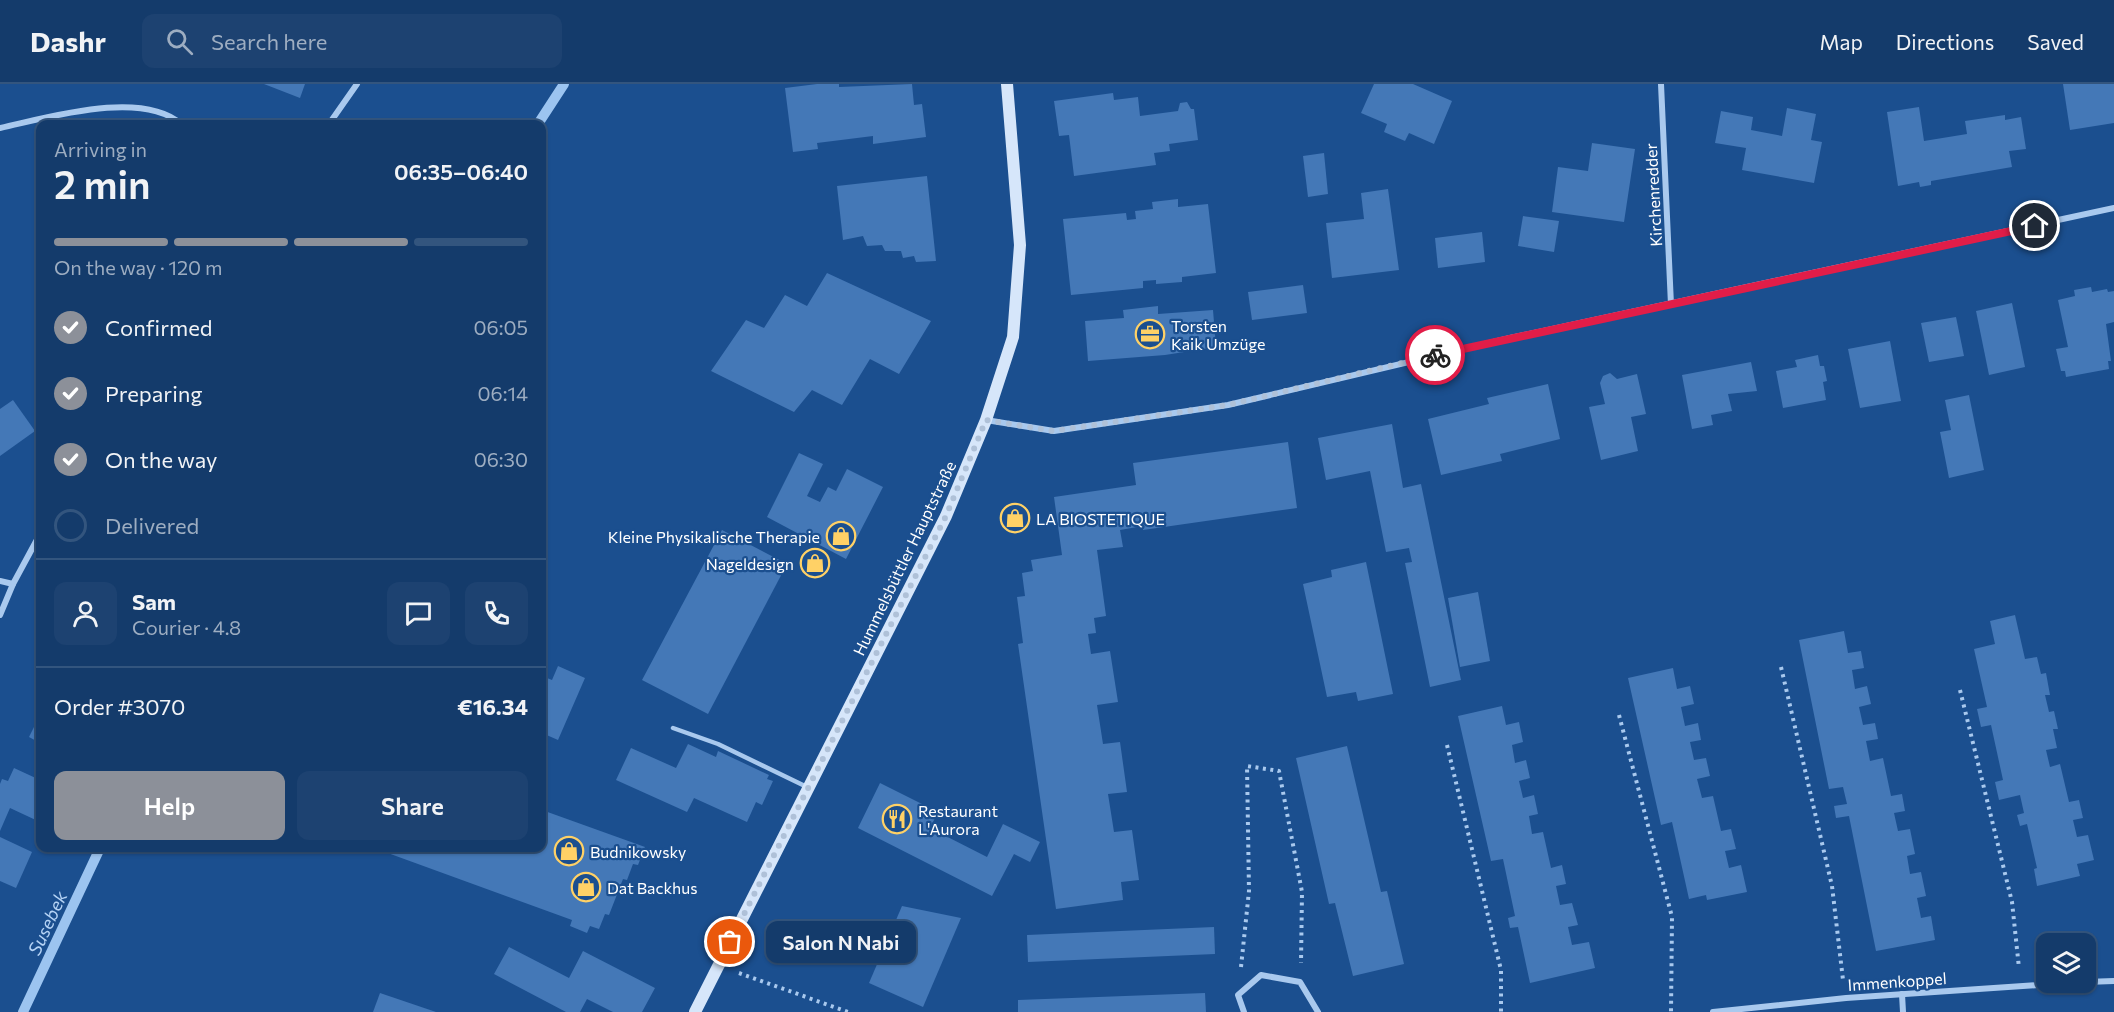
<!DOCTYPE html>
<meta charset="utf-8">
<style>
:root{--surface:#143b6b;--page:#1d4271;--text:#f1f3f6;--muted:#9dadc1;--line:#33557e;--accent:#8c9099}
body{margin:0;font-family:Commissioner,sans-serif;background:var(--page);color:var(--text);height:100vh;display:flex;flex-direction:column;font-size:22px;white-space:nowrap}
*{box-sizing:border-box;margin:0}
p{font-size:20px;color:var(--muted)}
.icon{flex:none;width:33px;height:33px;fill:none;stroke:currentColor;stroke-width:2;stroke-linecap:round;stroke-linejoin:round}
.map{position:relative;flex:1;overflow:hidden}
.drawer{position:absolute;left:36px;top:36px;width:510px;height:732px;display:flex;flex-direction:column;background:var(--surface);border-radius:12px;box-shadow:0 2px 4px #0004,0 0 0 2px var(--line)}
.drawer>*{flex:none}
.fabs{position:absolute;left:2036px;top:849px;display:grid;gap:12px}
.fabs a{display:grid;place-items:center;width:60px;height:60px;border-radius:12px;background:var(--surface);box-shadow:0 2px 4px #0004,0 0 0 2px var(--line);font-size:30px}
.pin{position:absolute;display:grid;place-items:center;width:51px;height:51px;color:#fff;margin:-26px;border:3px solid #fff;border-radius:50%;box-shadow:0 2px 6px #0007}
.courier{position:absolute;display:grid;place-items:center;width:60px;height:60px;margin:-30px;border:4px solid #e11d48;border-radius:50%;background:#fff;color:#222;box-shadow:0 2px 8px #0007}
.bubble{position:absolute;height:42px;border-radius:12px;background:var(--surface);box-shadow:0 2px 4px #0004,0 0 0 2px var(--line);font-size:20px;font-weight:600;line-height:42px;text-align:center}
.overview em{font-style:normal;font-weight:600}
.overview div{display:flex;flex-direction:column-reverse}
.overview{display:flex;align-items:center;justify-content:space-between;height:102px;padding:0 18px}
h1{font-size:39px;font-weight:600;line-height:45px}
.bar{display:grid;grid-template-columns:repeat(4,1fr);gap:9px 6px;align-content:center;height:72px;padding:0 18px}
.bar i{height:8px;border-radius:4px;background:var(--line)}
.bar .selected{background:var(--accent)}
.bar p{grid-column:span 4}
.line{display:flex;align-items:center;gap:15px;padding:0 18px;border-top:2px solid var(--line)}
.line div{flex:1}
.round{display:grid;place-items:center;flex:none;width:63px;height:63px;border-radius:12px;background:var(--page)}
ol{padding:0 18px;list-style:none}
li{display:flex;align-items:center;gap:18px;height:66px}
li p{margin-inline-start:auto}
li .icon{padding:6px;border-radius:50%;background:var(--accent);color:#fff;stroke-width:4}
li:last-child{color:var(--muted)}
li i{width:33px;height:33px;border:3px solid var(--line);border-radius:50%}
.cta{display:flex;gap:12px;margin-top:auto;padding:12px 18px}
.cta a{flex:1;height:69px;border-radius:12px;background:var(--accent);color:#fff;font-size:24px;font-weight:600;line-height:69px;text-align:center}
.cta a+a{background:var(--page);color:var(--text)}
header{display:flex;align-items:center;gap:36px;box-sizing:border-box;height:84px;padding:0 30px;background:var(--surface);border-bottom:2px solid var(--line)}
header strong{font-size:28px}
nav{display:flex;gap:33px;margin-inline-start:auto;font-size:21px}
.search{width:420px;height:54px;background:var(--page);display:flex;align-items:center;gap:15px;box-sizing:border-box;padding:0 21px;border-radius:12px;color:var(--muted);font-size:22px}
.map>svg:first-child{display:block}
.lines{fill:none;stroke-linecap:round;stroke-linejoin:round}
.stream{stroke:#9cc4f0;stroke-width:10}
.building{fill:#4478b7}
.path{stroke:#a9c9ee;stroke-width:4;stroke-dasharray:3 4.5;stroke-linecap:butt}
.lane{stroke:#a9c9ee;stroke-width:4.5}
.street{stroke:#a9c9ee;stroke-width:6}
.secondary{stroke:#d6e6fa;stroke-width:12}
.done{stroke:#afc1d8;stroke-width:6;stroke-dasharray:0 10.8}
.route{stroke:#e11d48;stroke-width:8}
.labels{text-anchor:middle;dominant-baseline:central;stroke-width:4.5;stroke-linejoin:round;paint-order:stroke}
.street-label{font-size:16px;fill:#fff;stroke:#1b4f8f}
.poi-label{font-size:16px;fill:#fff;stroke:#1b4f8f;text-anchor:start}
.water-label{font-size:18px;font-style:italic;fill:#b5d3f5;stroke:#1b4f8f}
</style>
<header>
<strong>Dashr</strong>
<div class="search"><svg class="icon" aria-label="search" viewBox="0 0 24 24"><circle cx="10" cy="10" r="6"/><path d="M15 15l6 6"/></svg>Search here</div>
<nav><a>Map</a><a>Directions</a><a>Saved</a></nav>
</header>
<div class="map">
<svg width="2114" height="928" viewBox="0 0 2114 928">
<rect width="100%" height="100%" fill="#1b4f8f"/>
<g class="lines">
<g class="stream">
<polyline points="538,40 564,0"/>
<polyline points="23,928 100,764"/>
</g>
</g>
<g class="building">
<polygon points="264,0 305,0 300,14"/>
<polygon points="817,0 839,0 839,3 912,0 914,21 922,20 926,53 873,60 873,52 817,59 818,65 793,68 785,4"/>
<polygon points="1374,0 1413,0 1452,17 1434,60 1409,49 1405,57 1384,48 1387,40 1361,29"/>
<polygon points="2063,0 2114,0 2114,39 2070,46"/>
<polygon points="1113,9 1114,16 1138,13 1140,32 1178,27 1180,19 1187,18 1191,25 1194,25 1198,56 1169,60 1170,67 1154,69 1156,81 1074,92 1069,51 1059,52 1054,17"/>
<polygon points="1919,23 1924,57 1967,50 1965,37 2005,31 2005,36 2021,33 2026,65 2009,67 2012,83 1931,97 1931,101 1920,103 1919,98 1898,102 1887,28"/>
<polygon points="1787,24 1816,30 1811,56 1822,58 1814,99 1742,86 1746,64 1715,59 1721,27 1753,33 1751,46 1782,52"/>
<polygon points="1592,59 1635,65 1624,138 1552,128 1558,83 1588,87"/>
<polygon points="1324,69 1328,110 1308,113 1303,72"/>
<polygon points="927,92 936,177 916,178 914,172 903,174 901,167 885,167 882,161 867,162 863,152 843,156 837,102"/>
<polygon points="1388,105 1399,186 1332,194 1326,139 1364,135 1361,109"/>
<polygon points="1178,115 1178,123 1208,120 1216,189 1182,193 1182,198 1156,200 1156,196 1143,197 1143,204 1071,211 1063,135 1126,129 1127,136 1136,135 1135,127 1153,125 1152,118"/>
<polygon points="1523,132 1559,137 1554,168 1518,162"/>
<polygon points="1482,148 1485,178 1438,184 1435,154"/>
<polygon points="827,189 931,237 899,290 870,275 842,321 812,306 794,328 711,287 746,236 764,244 785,211 807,222"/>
<polygon points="1303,201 1307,229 1252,236 1248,208"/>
<polygon points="2091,203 2092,208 2107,205 2108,208 2114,207 2114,238 2106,240 2111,277 2108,277 2109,285 2066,293 2065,287 2061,287 2056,265 2068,263 2058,216 2075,212 2074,206"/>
<polygon points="2012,219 2025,283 1989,291 1976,227"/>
<polygon points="1158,222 1158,230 1213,226 1216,263 1165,271 1088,277 1085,237 1124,234 1123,226"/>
<polygon points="1956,233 1964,272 1929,278 1921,239"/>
<polygon points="1890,257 1901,317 1860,324 1848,265"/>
<polygon points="1818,271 1820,282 1824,282 1827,297 1823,298 1826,316 1783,324 1776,287 1797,283 1795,276"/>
<polygon points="1751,278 1757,307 1728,310 1732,327 1711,331 1713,341 1692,345 1682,291"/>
<polygon points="1610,289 1617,295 1637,290 1646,330 1631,333 1638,367 1601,376 1589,323 1605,320 1600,299 1603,292"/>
<polygon points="1548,300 1560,355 1500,370 1502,377 1441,391 1428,335 1489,320 1487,314"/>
<polygon points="1969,311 1984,386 1949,394 1940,348 1951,346 1945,316"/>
<polygon points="13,316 35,347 0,372 0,325"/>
<polygon points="1392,340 1403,404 1421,400 1461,596 1430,603 1405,479 1412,478 1409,464 1386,468 1370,387 1326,396 1318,354"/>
<polygon points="1288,358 1297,424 1143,446 1143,442 1120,446 1123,463 1097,466 1106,532 1094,534 1096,549 1088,550 1091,570 1110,567 1118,618 1097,621 1103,660 1120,658 1127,708 1108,710 1114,748 1132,746 1139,796 1121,798 1123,816 1056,825 1018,560 1023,559 1017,513 1025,512 1022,489 1033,487 1031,476 1062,471 1054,413 1136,401 1133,379"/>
<polygon points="799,369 823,380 807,412 820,418 828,403 836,407 847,385 883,403 846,475 767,433"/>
<polygon points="722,446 787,480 708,630 642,596"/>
<polygon points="1366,478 1393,610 1358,617 1356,608 1327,613 1303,500 1332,493 1331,486"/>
<polygon points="1478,508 1490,577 1460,583 1448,514"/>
<polygon points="2015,531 2025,575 2037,573 2041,590 2046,589 2050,611 2045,611 2049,628 2054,627 2058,645 2053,645 2057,664 2046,666 2050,683 2060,680 2069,718 2079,716 2083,734 2073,736 2077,753 2088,751 2094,776 2077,780 2080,792 2037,802 2034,785 2037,784 2027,740 2020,742 2017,731 2024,729 2020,711 1999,716 1995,698 2003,696 1991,641 1981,643 1977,625 1987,623 1974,565 1995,560 1990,537"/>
<polygon points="1844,547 1848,569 1861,567 1864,584 1852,586 1855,605 1867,602 1871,620 1859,623 1863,641 1875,639 1878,655 1866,657 1870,677 1883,674 1891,712 1902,710 1905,727 1894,729 1898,747 1910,745 1915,770 1907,772 1910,790 1921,788 1926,812 1917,814 1921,834 1931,832 1935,856 1876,867 1849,732 1836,734 1834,722 1847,720 1843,703 1829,705 1799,556"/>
<polygon points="558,582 585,594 558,656 542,649 542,592 552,596"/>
<polygon points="1673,584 1677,605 1690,602 1694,620 1681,623 1685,642 1698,639 1701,656 1690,658 1694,676 1706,674 1710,692 1697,695 1702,714 1713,712 1721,747 1731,745 1736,765 1725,767 1729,784 1741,781 1747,808 1707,816 1706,811 1689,815 1672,738 1661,741 1628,594"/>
<polygon points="1502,622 1506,641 1519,638 1523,658 1512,661 1515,679 1526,676 1530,694 1519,697 1523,714 1534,711 1538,730 1529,732 1532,750 1543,748 1551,784 1562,781 1566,800 1556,802 1560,821 1572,819 1578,841 1568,843 1572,861 1589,858 1595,884 1530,899 1518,843 1510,844 1508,834 1515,832 1503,775 1491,777 1458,632"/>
<polygon points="40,631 40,659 29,653"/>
<polygon points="688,660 716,673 718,667 769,691 767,695 773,697 762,721 756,718 747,738 694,714 687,728 616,696 631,664 676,684"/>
<polygon points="1347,662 1381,808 1387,807 1404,880 1353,892 1335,819 1329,820 1296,674"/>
<polygon points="14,684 40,696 40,738 10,724 0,747 0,700 2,695 8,697"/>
<polygon points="880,699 938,728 930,744 987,773 1003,740 1040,758 1030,778 1014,770 992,812 858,744"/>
<polygon points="542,726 645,763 638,781 633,780 627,796 623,795 609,831 605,830 599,845 590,842 587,849 570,842 572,836 385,768 386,764 542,764"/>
<polygon points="0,753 32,768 16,804 0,797"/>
<polygon points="902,822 961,834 923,923 869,899"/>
<polygon points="1214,843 1215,870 1028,878 1027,851"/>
<polygon points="509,863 569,894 583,867 655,904 642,928 613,928 587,915 580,928 566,928 494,890"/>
<polygon points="380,909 436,928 373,928"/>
<polygon points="1205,909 1206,928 1018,928 1018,916"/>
</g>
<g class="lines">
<g class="path">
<polyline points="1781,583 1832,802 1843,896"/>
<polyline points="1960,606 2012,818 2019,884"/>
<polyline points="1619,631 1672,833 1671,928"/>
<polyline points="1447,661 1501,886 1501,928"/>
<polyline points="1241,883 1249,807 1247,682 1279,687 1302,808 1301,879"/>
<polyline points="739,889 848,928"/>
</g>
<polyline class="lane" points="673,644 718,660 807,703"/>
<g class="street">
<polyline points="1661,0 1671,221"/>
<polyline points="329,40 357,0"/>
<path d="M 0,44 C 47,34 141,5 181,40"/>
<polyline points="986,336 1054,347 1228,321 1510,254 2114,124"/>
<polyline points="0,497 13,500"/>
<polyline points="0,531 13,500 40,450"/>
<polyline points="2085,898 2114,897"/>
<polyline points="1902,910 1903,928"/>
<polyline points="1244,928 1238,911 1261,891 1300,898 1318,928"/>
<polyline points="1713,928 1846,914 2082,898"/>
</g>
<polyline class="secondary" points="695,928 946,432 986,336 1013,253 1020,161 1007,0"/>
</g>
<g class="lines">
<polyline class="done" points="730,858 946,432 986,336 1053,347 1228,321 1435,271"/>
<polyline class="route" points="1435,271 2035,142"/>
</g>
<defs>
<g id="office-ring" transform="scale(1.5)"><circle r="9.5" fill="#1b4f8f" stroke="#ffd166" stroke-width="1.5"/><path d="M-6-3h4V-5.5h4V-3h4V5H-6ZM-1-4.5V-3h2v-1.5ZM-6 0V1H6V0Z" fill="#ffd166"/></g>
<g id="shop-ring" transform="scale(1.5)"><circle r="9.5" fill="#1b4f8f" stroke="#ffd166" stroke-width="1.5"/><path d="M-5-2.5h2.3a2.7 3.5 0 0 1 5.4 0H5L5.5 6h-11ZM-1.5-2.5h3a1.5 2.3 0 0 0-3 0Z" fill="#ffd166"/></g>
<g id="restaurant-ring" transform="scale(1.5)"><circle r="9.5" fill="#1b4f8f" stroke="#ffd166" stroke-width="1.5"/><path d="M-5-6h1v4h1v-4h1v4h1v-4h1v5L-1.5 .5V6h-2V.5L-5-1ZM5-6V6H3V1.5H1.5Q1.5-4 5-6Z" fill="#ffd166"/></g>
</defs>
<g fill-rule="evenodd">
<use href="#office-ring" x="1150" y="250"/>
<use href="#shop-ring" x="1015" y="434"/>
<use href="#shop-ring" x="841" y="452"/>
<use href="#shop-ring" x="815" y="479"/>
<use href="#restaurant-ring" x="897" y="735"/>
<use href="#shop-ring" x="569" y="767"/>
<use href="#shop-ring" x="586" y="803"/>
</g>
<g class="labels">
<g class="street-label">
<text transform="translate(1653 111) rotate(-93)">Kirchenredder</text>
<text transform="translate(904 474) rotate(-64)">Hummelsbüttler Hauptstraße</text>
<text transform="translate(1897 897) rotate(-4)">Immenkoppel</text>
</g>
<g class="poi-label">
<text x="1171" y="241">Torsten<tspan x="1171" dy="18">Kaik Umzüge</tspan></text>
<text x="1036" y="434">LA BIOSTETIQUE</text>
<text x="820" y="452" text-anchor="end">Kleine Physikalische Therapie</text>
<text x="794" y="479" text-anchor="end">Nageldesign</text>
<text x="918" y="726">Restaurant<tspan x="918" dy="18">L'Aurora</tspan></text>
<text x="590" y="767">Budnikowsky</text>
<text x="607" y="803">Dat Backhus</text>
</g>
<g class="water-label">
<text transform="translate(47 839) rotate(-65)">Susebek</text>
</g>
</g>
</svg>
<div class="fabs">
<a><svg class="icon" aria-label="layers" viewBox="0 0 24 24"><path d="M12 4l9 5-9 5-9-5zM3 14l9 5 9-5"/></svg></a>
</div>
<div class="pin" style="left:730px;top:858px;background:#ea580c"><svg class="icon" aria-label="bag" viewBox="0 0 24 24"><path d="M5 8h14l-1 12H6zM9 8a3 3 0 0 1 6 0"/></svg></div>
<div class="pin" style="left:2035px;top:142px;background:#1f2937"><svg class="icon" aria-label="home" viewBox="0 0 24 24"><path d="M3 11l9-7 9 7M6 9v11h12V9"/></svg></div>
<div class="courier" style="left:1435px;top:271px"><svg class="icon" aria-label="bike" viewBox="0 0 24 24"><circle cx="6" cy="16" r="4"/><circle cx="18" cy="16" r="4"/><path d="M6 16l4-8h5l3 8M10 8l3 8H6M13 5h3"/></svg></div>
<div class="bubble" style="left:766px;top:837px;width:150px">Salon N Nabi</div>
<section class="drawer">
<div class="overview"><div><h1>2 min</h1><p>Arriving in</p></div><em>06:35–06:40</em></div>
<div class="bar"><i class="selected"></i><i class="selected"></i><i class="selected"></i><i></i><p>On the way · 120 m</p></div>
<ol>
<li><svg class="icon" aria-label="check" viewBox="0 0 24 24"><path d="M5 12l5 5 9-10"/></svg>Confirmed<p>06:05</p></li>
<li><svg class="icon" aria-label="check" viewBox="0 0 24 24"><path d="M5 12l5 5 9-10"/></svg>Preparing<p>06:14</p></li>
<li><svg class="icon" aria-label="check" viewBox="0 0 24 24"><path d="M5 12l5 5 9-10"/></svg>On the way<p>06:30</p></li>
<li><i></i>Delivered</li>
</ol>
<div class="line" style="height:108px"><a class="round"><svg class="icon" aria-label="person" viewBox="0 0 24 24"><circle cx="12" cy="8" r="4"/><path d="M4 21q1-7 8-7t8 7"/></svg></a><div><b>Sam</b><p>Courier · 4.8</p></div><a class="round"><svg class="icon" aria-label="chat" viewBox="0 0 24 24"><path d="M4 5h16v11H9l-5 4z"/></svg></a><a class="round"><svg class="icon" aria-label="phone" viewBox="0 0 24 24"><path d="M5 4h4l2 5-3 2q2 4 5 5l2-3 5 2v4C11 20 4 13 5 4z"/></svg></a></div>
<div class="line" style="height:78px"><div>Order #3070</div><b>€16.34</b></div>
<div class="cta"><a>Help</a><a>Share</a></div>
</section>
</div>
